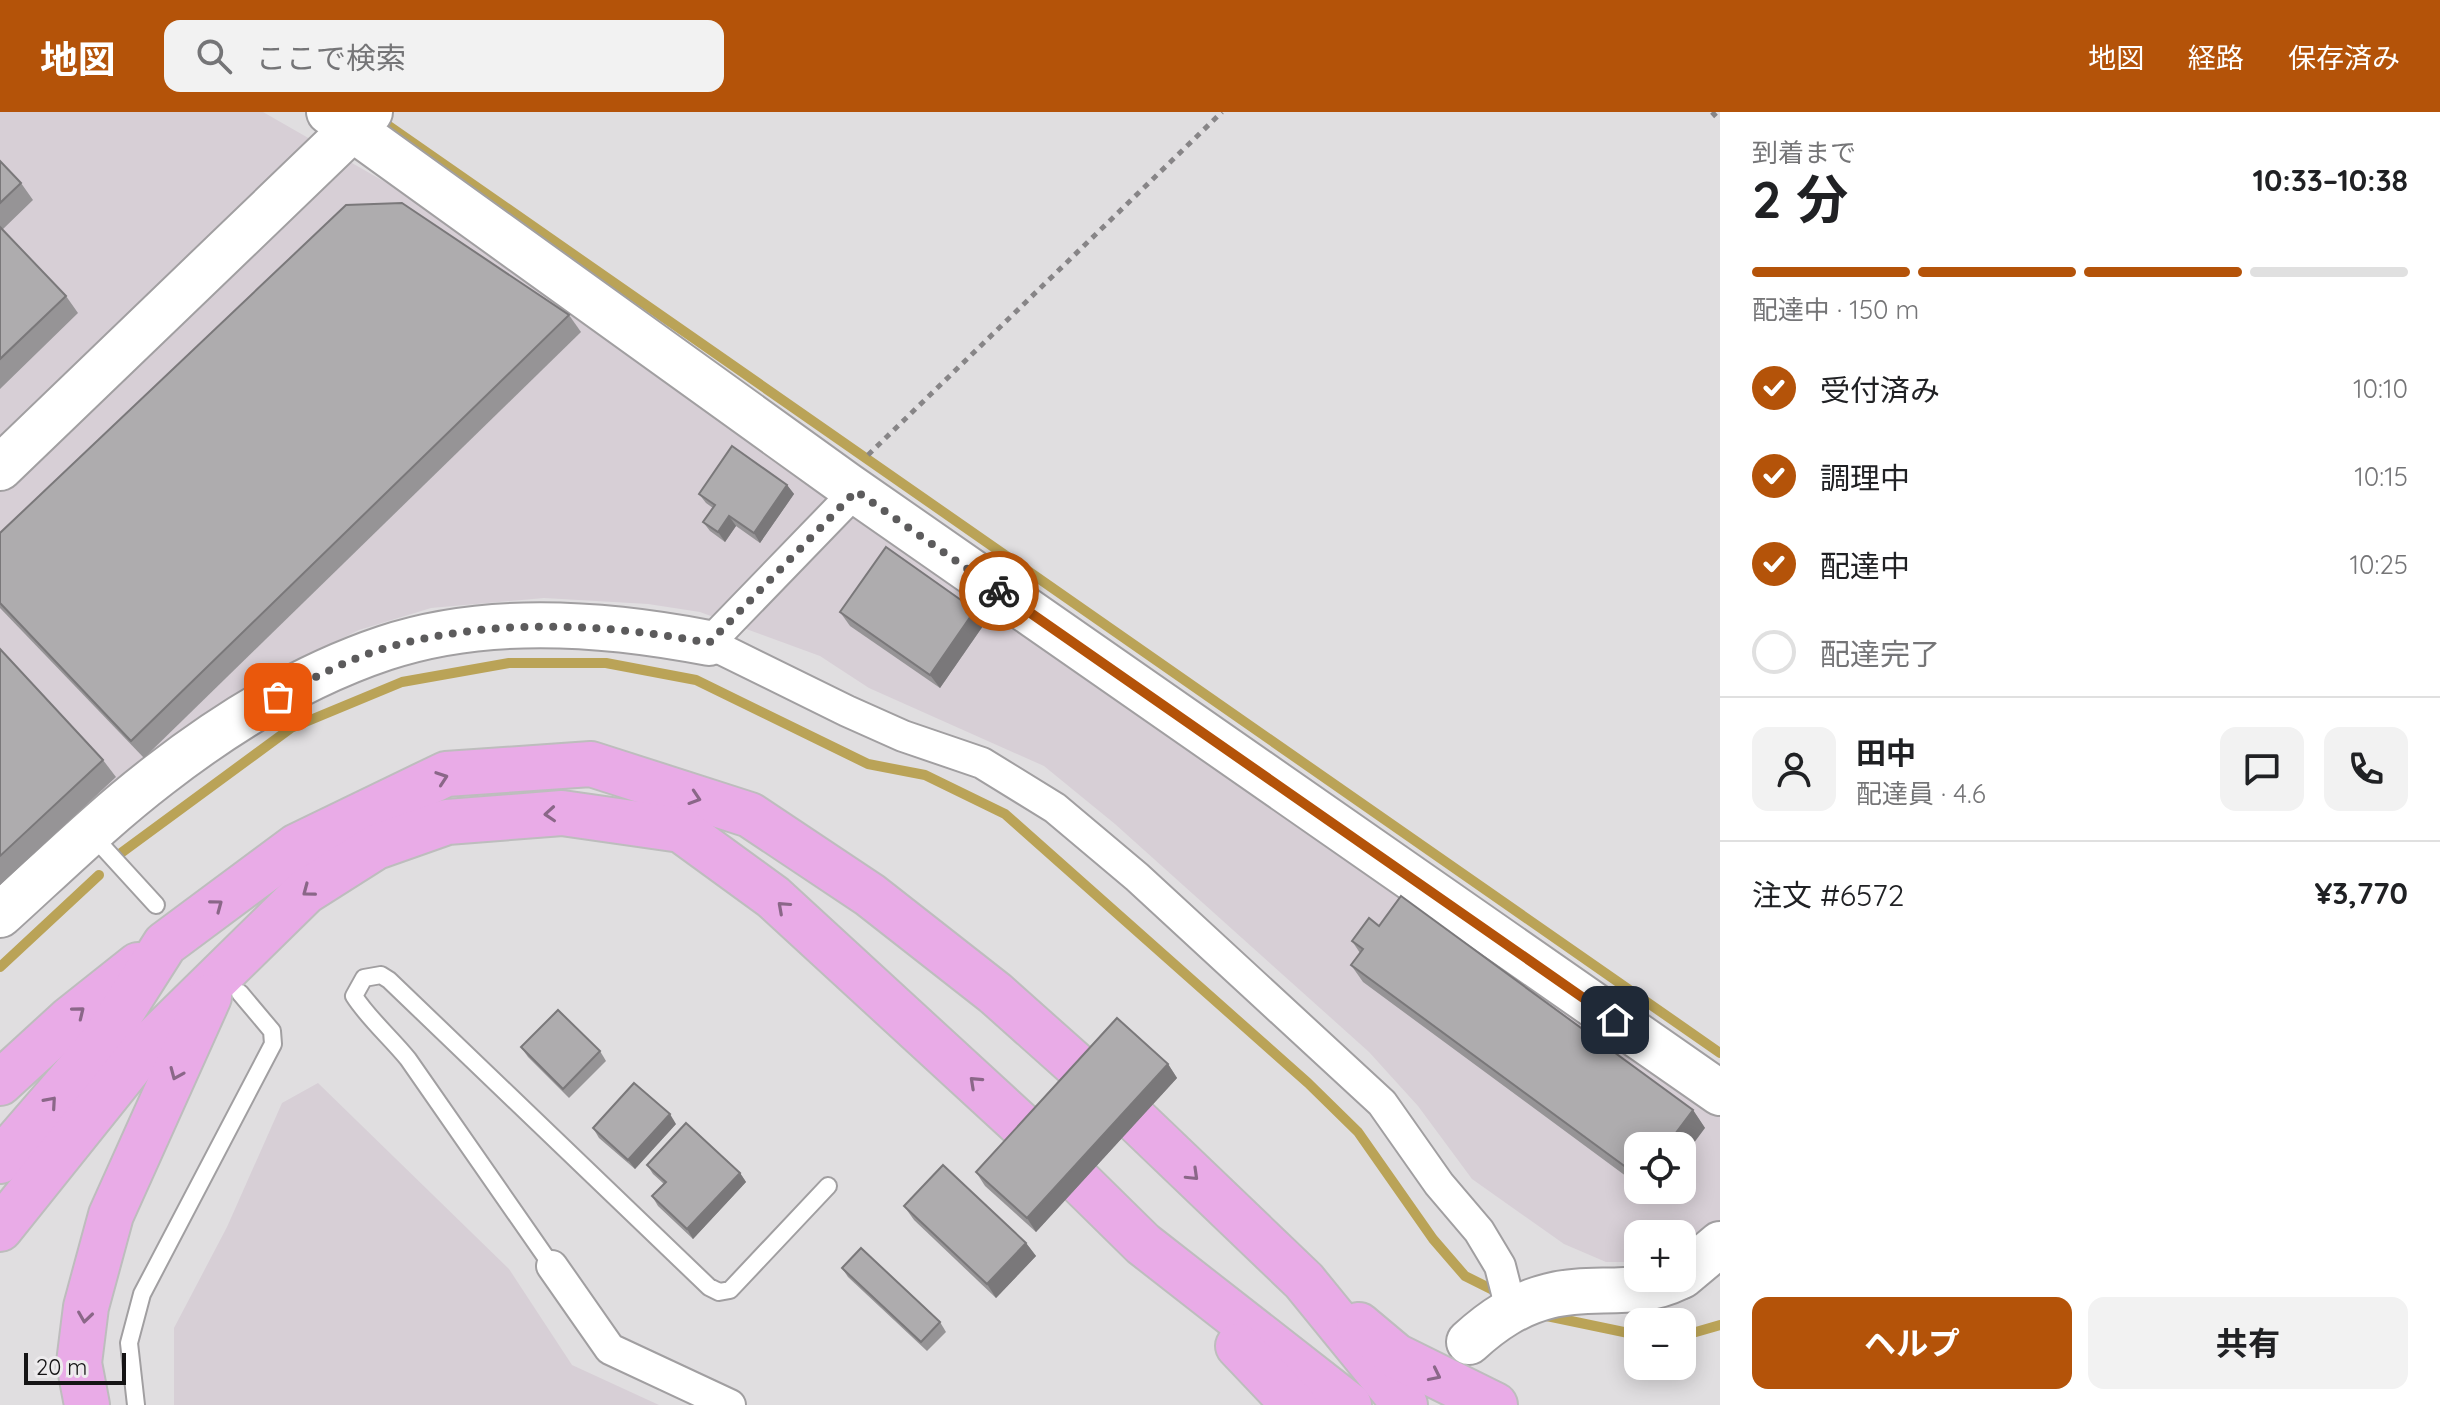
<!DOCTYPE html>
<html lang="ja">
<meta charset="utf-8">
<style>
:root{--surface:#fff;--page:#f2f2f2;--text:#202124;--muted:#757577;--line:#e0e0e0;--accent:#b45309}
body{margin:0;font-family:Quicksand,"Noto Sans JP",sans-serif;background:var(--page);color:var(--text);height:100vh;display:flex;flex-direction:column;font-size:30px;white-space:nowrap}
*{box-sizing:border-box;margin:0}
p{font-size:26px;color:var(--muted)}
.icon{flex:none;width:44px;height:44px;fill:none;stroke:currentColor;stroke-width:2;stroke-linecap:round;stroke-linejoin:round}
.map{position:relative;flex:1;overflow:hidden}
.sheet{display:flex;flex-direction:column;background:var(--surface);width:720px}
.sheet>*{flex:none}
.buttons{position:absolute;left:1624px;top:1020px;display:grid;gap:16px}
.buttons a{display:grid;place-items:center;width:72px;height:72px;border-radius:16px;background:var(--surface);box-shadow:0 4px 20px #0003;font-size:40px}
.scale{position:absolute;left:24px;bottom:20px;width:102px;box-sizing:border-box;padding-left:8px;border:4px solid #151415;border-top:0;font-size:22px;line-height:28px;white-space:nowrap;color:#151415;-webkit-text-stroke:6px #edebed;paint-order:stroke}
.pin{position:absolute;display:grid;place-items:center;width:68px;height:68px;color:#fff;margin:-34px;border-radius:16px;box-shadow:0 4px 12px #0006}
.courier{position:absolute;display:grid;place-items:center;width:80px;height:80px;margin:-40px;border:6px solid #b45309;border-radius:50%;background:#fff;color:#222;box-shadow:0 2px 10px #0007}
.summary em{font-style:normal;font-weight:700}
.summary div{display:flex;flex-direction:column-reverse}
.summary{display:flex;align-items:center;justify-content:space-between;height:136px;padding:0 32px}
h1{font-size:52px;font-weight:700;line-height:60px}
.bar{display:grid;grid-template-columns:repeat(4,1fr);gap:12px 8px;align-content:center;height:96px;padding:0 32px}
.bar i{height:10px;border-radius:6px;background:var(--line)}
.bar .selected{background:var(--accent)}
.bar p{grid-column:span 4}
.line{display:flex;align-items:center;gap:20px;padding:0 32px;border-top:2px solid var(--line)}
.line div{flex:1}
.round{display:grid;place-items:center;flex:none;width:84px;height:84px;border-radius:16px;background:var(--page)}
ol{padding:0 32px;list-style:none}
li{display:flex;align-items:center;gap:24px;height:88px}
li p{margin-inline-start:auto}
li .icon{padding:8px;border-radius:50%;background:var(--accent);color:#fff;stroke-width:4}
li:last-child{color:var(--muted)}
li i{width:44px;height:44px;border:4px solid var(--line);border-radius:50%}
.button{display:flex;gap:16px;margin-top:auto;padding:16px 32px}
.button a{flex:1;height:92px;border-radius:16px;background:var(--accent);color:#fff;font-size:32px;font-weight:700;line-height:92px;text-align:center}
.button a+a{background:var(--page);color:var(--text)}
header{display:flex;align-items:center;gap:48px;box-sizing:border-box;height:112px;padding:0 40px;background:var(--accent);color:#fff}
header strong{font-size:38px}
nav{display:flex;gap:44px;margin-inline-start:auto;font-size:28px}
.search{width:560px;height:72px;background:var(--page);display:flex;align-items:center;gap:20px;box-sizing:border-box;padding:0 28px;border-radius:16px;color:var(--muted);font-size:30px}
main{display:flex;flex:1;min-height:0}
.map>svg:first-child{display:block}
.built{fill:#d7cfd6;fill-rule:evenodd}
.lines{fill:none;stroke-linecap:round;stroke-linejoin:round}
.stream{stroke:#baa357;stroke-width:10}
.lane-casing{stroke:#a19fa1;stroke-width:20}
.street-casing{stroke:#a19fa1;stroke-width:34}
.secondary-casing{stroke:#a19fa1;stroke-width:48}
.highway-casing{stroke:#bdbdbd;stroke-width:48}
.path{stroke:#878587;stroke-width:5;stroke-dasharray:6 6;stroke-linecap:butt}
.lane{stroke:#fff;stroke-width:16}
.street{stroke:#fff;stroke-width:30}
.secondary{stroke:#fff;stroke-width:44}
.highway{stroke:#e9abe7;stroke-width:44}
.wall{fill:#969496}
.shaded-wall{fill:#7a787a}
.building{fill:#aeacae;stroke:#7a787a;stroke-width:2}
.oneway{stroke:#8a6788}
.done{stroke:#5c5b5c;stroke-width:8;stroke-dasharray:0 14.4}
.route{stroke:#b45309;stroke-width:10}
</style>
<header>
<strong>地図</strong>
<div class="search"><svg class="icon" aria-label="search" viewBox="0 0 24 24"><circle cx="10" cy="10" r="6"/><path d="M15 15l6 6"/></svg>ここで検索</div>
<nav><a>地図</a><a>経路</a><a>保存済み</a></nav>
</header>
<main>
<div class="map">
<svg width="1720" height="1293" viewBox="0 0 1720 1293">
<rect width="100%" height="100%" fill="#e0dee0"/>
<g class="built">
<path d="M 0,0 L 263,0 L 413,86 L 1720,1000 L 1720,1108 L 1701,1129 L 1682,1137 L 1682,1122 L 1638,1122 L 1638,1150 L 1606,1150 L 1564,1132 L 1472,1067 L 1418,994 L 1369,940 L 1115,712 L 1044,654 L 869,576 L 820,544 L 700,500 L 648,492 L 544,486 L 431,496 L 359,518 L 256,569 L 181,621 L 0,786 ZM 1638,1034 L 1682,1034 L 1682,1078 L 1638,1078 Z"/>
<polygon points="318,971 509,1157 572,1253 659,1293 174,1293 174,1216 227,1115 282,991"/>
</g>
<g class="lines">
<g class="stream">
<polyline points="376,5 1720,941"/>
<polyline points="121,741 291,616 402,570 509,551 606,551 696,568 868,652 925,663 1005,702 1308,971 1358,1020 1433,1127 1465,1164 1499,1181"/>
<polyline points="0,855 99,763"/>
<polyline points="1542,1203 1638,1223"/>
<polyline points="1682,1224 1720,1213"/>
</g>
<g class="lane-casing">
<g id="lane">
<polyline points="92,723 156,793"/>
<path d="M 552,1154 L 408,947 C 391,926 368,906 354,884 L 364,866 L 381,863 L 389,868 L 709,1175 L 719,1180 L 730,1178 L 828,1074"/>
<polyline points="136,1293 129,1231 142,1182 273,932 272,919 240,881"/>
</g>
</g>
<g class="street-casing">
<g id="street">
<polyline points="856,379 709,531 847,599 903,624 982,651 1055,696 1137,765 1382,991 1439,1072 1479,1119 1500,1154 1511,1197"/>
<polyline points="552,1154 610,1237 730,1293"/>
</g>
</g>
<g class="secondary-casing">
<g id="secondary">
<polyline points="329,0 847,373 1720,981"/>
<polyline points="0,356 370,0"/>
<path d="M 0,803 C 52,756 103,706 159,663 C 226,611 304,563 385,536 C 487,502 606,511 709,531"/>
<polyline points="1682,1164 1720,1132"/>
<path d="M 1469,1230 C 1493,1208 1517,1192 1549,1184 C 1591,1173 1637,1186 1677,1166"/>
</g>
</g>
<g class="highway-casing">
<g id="highway">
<polyline points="0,971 70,907 138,853"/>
<polyline points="1137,1009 1304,1169 1405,1293"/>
<polyline points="0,1049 102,931 165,832 297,734 446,662 591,652 750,703 870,783 995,881 1087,963"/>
<polyline points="1081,1071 1143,1132 1349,1293"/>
<polyline points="0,1117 141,941 305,780 376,735 447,710 562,701 681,718 773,785 1032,1023"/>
<polyline points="1359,1213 1396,1244 1495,1293"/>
<polyline points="1238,1234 1294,1293"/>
<polyline points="87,1293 79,1251 86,1195 111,1103 209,885"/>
</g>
</g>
<g class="path">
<polyline points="1712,0 1720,9"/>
<polyline points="868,343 1222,0"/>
</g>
<use href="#lane" class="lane"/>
<use href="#street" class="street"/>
<use href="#secondary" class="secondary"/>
<use href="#highway" class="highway"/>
</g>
<g class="wall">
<polygon points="0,49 21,71 33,88 2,118 66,184 78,201 0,277"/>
<polygon points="569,203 581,220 144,646 0,496 0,421"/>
<polygon points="787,373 794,382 760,431 736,414 725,430 710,419 703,410 713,396 706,391 699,382"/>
<polygon points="975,498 985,511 940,576 850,514 840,500"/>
<polygon points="0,537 103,648 116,665 0,773"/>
<polygon points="1379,814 1693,998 1705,1016 1638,1034 1638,1073 1363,870 1351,853 1360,841 1352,829"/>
<polygon points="521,935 600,939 606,949 569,986 528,945"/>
<polygon points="1168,952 1177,966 1036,1120 985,1074 976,1060"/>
<polygon points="676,1012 635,1057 599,1026 593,1016"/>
<polygon points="647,1053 740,1061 746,1070 693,1127 658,1094 652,1084 664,1072 653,1062"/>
<polygon points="904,1094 1026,1131 1036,1144 996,1186 914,1108"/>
<polygon points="842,1156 940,1210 946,1220 927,1239 848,1165"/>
</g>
<g class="shaded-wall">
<polygon points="787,373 794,382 760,431 754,421"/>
<polygon points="729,404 736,414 725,430 718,420"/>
<polygon points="975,498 985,511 940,576 930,563"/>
<polygon points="1168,952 1177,966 1036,1120 1027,1106"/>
<polygon points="1693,998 1705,1016 1682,1047 1682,1034 1666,1034"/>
<polygon points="670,1002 676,1012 635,1057 628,1048"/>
<polygon points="740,1061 746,1070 693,1127 687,1117"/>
<polygon points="1649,1078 1659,1078 1654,1085"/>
<polygon points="1026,1131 1036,1144 996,1186 987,1172"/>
</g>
<g class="building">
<polygon points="0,49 21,71 0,91"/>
<polygon points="402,91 569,203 131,629 0,491 0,421 346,93"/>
<polygon points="0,115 66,184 0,247"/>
<polygon points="732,334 787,373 754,421 729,404 718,420 703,410 715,393 699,382"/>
<polygon points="886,435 975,498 930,563 840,500"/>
<polygon points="0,537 103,648 0,744"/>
<polygon points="1401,784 1693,998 1666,1034 1638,1034 1638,1064 1351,853 1363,837 1352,829 1369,806 1379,814"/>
<polygon points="558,898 600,939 563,977 521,935"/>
<polygon points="1117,906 1168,952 1027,1106 976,1060"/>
<polygon points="634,971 670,1002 628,1048 593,1016"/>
<polygon points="686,1011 740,1061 687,1117 652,1084 666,1070 647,1053"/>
<polygon points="943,1053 1026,1131 987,1172 904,1094"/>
<polygon points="861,1136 940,1210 921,1230 842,1156"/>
</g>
<defs><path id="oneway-chevron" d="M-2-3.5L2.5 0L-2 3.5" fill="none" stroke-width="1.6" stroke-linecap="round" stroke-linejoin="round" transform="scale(2)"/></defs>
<g class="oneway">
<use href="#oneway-chevron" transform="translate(442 666) rotate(-19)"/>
<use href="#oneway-chevron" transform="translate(695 686) rotate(18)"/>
<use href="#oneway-chevron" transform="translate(550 702) rotate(176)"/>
<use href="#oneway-chevron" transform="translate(308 779) rotate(143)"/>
<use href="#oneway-chevron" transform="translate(217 793) rotate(-37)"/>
<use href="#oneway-chevron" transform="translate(783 795) rotate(-138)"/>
<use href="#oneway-chevron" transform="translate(79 900) rotate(-39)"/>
<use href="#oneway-chevron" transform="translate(176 962) rotate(113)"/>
<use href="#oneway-chevron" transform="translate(975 970) rotate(-137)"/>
<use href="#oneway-chevron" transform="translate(51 990) rotate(-49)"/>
<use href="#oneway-chevron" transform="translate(1193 1063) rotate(44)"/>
<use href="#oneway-chevron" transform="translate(85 1205) rotate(98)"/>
<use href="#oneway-chevron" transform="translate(1435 1263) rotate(26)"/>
</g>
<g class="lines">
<path class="done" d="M 278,585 C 313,566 350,546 389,535 C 493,506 604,511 709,531 L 856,379 L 999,479"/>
<polyline class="route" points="999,479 1615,908"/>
</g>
</svg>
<div class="buttons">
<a><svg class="icon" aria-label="locate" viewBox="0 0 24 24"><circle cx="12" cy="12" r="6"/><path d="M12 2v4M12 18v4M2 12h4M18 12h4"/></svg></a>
<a>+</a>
<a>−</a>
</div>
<div class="scale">20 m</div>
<div class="pin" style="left:278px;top:585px;background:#ea580c"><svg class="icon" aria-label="bag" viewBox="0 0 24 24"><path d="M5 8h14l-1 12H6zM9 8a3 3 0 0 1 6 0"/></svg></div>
<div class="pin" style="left:1615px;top:908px;background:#1f2937"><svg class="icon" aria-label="home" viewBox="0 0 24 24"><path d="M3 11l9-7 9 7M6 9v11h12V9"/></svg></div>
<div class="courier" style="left:999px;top:479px"><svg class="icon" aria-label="bike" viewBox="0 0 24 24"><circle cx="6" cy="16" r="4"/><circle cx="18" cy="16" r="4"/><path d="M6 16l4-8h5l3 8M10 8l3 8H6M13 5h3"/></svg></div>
</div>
<section class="sheet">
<div class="summary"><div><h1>2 分</h1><p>到着まで</p></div><em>10:33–10:38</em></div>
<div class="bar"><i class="selected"></i><i class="selected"></i><i class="selected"></i><i></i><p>配達中 · 150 m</p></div>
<ol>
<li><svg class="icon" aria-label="check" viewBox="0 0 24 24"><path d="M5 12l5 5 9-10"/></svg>受付済み<p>10:10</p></li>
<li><svg class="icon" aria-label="check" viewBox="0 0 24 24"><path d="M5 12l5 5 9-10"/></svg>調理中<p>10:15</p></li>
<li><svg class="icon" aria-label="check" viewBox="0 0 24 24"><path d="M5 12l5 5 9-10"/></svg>配達中<p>10:25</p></li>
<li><i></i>配達完了</li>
</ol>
<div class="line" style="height:144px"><a class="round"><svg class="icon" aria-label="person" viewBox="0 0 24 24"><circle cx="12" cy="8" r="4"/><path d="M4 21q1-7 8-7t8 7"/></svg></a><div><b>田中</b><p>配達員 · 4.6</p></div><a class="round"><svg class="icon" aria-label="chat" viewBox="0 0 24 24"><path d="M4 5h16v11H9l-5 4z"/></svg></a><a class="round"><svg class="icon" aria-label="phone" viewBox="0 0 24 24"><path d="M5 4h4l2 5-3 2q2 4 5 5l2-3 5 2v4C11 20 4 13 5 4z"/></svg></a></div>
<div class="line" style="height:104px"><div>注文 #6572</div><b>¥3,770</b></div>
<div class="button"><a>ヘルプ</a><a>共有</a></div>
</section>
</main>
